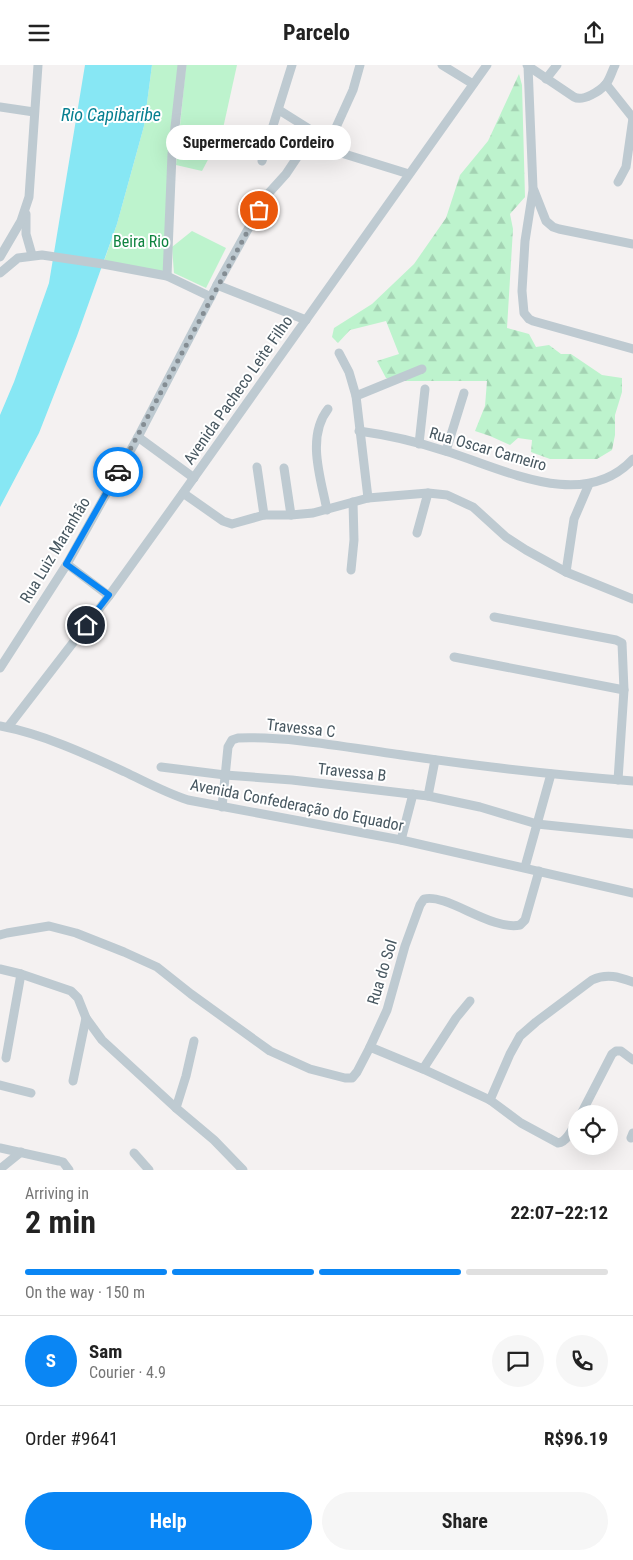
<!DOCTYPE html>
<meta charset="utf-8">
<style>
:root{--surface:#fff;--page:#f6f6f6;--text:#222;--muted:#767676;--line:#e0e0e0;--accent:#0a86f4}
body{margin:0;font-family:"Roboto Condensed",sans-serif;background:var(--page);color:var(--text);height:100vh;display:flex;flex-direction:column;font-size:19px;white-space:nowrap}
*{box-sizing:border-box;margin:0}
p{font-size:16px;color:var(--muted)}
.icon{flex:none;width:28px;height:28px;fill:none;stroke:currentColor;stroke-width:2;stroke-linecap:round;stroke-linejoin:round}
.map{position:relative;height:1105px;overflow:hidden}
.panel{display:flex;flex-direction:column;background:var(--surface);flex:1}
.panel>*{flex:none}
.controls{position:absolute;left:568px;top:1040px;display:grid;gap:10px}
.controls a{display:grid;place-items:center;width:50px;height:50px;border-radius:50%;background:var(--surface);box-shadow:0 5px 20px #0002;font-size:25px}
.pin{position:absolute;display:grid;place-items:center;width:42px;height:42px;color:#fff;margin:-21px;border:2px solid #fff;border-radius:50%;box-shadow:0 1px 5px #0007}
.courier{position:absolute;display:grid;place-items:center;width:50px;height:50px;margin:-25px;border:4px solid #0a86f4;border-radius:50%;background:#fff;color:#222;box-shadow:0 1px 6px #0007}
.bubble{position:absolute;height:35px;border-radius:18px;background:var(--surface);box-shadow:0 5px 20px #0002;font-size:16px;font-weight:700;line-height:35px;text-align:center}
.summary em{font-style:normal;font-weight:700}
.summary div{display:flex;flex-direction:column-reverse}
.summary{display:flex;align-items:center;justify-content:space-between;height:85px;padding:0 25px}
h1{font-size:32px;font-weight:700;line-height:38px}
.bar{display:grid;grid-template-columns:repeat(4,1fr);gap:8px 5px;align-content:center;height:60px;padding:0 25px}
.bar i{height:6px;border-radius:4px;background:var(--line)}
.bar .on{background:var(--accent)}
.bar p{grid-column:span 4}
.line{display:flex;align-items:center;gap:12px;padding:0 25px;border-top:1px solid var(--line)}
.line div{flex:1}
.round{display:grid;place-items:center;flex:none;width:52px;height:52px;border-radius:26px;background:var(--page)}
.button{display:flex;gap:10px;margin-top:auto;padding:10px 25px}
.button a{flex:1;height:58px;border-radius:30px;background:var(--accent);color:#fff;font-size:20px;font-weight:700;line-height:58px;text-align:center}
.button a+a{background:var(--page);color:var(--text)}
header{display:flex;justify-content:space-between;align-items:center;height:65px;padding:0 25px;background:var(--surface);font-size:22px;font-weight:700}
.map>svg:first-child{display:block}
.forest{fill:url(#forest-firs)}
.park{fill:#bdf3cd}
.water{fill:#87e7f4}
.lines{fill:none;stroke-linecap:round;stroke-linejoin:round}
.street{stroke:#becad1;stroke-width:9}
.done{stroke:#848d93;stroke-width:5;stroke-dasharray:0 9}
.route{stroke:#0a86f4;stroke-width:6}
.labels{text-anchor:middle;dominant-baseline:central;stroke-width:4;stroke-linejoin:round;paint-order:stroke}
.park-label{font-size:16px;fill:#108440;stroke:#fff}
.street-label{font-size:16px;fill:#475760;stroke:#fff}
.water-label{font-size:18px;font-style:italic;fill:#057f90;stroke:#fff}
</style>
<header><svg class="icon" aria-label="menu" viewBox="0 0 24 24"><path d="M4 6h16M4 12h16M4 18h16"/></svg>Parcelo<svg class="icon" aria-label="share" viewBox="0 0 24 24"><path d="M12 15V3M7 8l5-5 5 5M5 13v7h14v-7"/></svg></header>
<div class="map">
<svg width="633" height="1105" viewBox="0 0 633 1105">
<defs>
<pattern id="forest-firs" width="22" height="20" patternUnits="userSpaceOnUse" patternTransform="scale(1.25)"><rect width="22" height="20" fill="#bdf3cd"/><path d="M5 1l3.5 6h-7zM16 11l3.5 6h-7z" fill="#a4d2b3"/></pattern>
</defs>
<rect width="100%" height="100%" fill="#f4f1f1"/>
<polygon class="forest" points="519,9 522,20 525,132 510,149 513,164 507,263 529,269 536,282 549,280 561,289 571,289 602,310 622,313 622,327 615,350 615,370 612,385 597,394 550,394 531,387 532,375 518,373 510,380 490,371 475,366 485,341 487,316 403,316 386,313 377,296 399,289 386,256 350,265 338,278 332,272 334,263 372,239 414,199 446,153 460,110 488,76"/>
<g class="park">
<polygon points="152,0 183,0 167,211 103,199 117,159 144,61"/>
<polygon points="186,0 237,0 222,68 202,106 176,100"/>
<polygon points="192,166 226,183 206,223 174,208 172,182"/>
</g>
<polygon class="water" points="85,0 152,0 144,61 117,159 77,271 39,368 0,442 0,350 14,317 49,218"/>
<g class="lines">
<g class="street">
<polyline points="442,0 473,19"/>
<polyline points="527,0 528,1 533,123 546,156 553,162 559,164 633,179"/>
<path d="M 528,1 L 574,32 C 583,37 600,26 606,19 C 610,14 612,6 615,0"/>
<polyline points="546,14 557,0"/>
<polyline points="606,19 633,53"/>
<polyline points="0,42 34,47"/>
<polyline points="279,45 314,67 328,80 338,87 409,109"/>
<polyline points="328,80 353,25 360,0"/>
<polyline points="262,96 292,0"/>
<polyline points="618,117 626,102 633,53"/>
<polyline points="533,125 525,176 522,226 524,248 529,254 533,256 633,284"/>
<polyline points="26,149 26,169 32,190"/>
<polyline points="0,192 21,156 29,132 38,0"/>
<polyline points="0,208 18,193 42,190 103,199 167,211 211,232"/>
<polyline points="167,211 172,89 182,0"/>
<polyline points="217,220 306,255"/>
<polyline points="339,288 349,307 356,331 368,433"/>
<polyline points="356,331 422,304"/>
<path d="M 359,366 C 388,370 418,377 445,386 C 502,403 583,448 633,394"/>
<polyline points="138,372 194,413"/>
<polyline points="419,379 425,324"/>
<polyline points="446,386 464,328"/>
<polyline points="257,402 264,450"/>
<polyline points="284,403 291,450"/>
<polyline points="183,428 223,456 232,459 264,450 291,450 313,448 368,433 428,428 447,430 473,442 506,472 526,485 566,507 633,534"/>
<path d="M 327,445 C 321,414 306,372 328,344"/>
<polyline points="417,468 428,428"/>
<polyline points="67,499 109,531"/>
<polyline points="351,505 354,475 353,437"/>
<polyline points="566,507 574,454 589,419"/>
<polyline points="494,552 616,575 622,578 624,625 618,715"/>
<polyline points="454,592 624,625"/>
<polyline points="0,603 67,499 138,372 217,220 267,130 286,109 314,67"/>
<path d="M 0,661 C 43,669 86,689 125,707 C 146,717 166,728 188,735 L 401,775 L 633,828"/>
<polyline points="8,662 109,531 183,428 487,0"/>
<polyline points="161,702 225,710 292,715 428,731 480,742 537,759 633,769"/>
<polyline points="428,731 435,695"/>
<path d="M 222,742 L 228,682 L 232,675 L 238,673 C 293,671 355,684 409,691 C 483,702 558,710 633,716"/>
<polyline points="401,775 413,729"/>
<polyline points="525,802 551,709"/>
<path d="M 0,870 L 7,868 L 49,861 L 76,868 L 124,887 L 157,902 L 191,929 L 270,986 L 310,1004 L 345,1013 L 352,1013 L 357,1007 L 370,982 L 423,1004 L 490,1035 L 521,1058 L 558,1078 C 567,1077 572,1065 576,1057"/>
<polyline points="0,904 21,909 71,926 78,933 86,953 102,975 176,1043 214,1075 243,1105"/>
<path d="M 370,982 L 387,945 L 405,881 L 420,840 L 424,834 C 447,828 491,866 520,860 L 525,855 L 539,806"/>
<polyline points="6,993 21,909"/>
<polyline points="423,1004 456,953 470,936"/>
<polyline points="73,1016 86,953"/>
<polyline points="0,1020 31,1028"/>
<path d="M 490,1035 L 510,989 L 520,971 L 536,957 L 592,915 C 607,908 619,912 633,917"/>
<polyline points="176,1043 186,1011 194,976"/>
<polyline points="581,1049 612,989 616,986 621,986 633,995"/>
<polyline points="631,1073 633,1068"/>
<polyline points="0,1083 59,1096 63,1097 69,1105"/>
<polyline points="134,1088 149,1105"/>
<polyline points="0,1104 21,1087"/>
</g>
</g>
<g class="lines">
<polyline class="done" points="118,407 259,145"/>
<polyline class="route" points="86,560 109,530 66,499 118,407"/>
</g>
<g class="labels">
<g class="park-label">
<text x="141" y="176">Beira Rio</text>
</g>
<g class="street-label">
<text transform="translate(238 325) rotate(-55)">Avenida Pacheco Leite Filho</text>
<text transform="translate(488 384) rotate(16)">Rua Oscar Carneiro</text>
<text transform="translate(55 485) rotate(-59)">Rua Luiz Maranhão</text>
<text transform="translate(301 663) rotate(6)">Travessa C</text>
<text transform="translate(352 707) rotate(6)">Travessa B</text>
<text transform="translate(297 740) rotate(11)">Avenida Confederação do Equador</text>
<text transform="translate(382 907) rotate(-73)">Rua do Sol</text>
</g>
<g class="water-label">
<text x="111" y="49">Rio Capibaribe</text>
</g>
</g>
</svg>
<div class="controls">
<a><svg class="icon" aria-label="locate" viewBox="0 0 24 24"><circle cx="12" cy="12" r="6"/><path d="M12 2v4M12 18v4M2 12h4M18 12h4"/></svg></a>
</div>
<div class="pin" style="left:259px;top:145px;background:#ea580c"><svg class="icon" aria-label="bag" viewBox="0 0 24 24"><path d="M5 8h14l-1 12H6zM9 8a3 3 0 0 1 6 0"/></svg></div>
<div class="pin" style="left:86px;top:560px;background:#1f2937"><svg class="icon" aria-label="home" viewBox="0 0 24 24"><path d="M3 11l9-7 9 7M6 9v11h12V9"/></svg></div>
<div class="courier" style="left:118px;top:407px"><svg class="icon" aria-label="car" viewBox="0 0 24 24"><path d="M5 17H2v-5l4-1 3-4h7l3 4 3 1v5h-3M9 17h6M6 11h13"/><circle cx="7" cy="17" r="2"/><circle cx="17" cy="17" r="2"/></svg></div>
<div class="bubble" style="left:166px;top:60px;width:185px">Supermercado Cordeiro</div>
</div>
<section class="panel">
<div class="summary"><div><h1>2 min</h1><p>Arriving in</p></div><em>22:07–22:12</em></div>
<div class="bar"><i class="on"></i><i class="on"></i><i class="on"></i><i></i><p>On the way · 150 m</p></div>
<div class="line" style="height:90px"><b class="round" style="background:var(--accent);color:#fff">S</b><div><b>Sam</b><p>Courier · 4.9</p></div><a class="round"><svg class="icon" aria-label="chat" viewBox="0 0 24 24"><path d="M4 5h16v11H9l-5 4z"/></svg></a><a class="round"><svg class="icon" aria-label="phone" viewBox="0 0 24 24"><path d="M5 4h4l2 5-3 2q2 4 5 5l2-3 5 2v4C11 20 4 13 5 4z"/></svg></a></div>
<div class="line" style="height:65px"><div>Order #9641</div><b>R$96.19</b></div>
<div class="button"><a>Help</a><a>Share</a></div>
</section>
